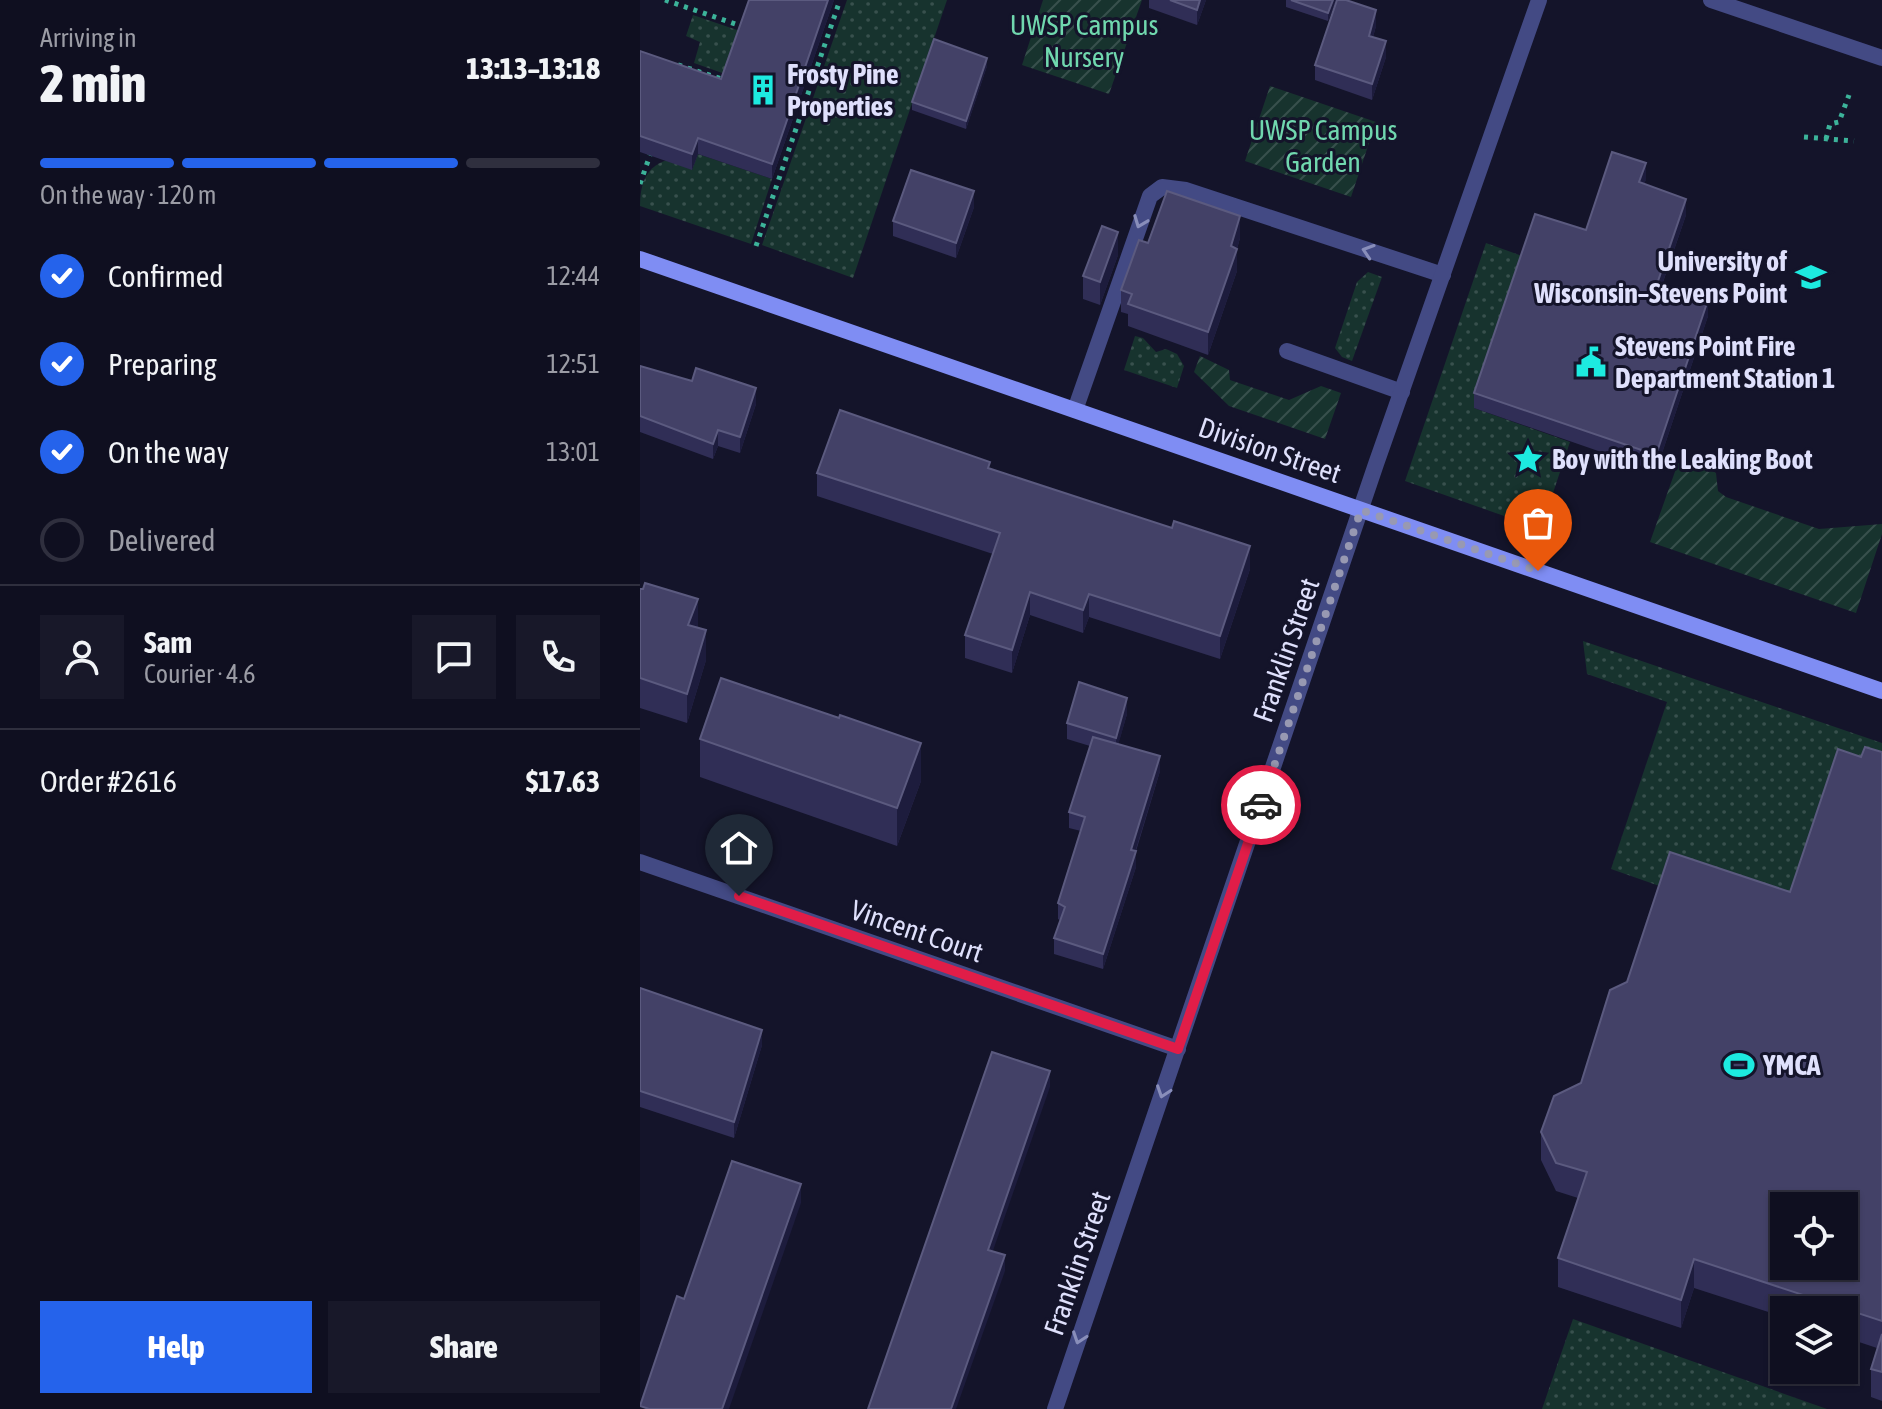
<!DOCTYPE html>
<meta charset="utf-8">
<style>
:root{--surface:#0f0f20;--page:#181829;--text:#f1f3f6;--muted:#9b9ca5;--line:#2f2f3e;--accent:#2563eb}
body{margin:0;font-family:"Asap Condensed",sans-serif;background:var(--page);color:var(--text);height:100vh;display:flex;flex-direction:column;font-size:30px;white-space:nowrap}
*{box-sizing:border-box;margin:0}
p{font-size:26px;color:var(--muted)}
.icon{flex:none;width:44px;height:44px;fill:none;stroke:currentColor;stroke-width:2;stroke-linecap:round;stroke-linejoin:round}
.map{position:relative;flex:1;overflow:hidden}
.panel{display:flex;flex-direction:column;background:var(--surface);width:640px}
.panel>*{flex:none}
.controls{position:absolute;left:1130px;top:1192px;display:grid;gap:16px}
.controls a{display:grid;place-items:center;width:88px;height:88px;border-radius:0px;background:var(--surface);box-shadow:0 2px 6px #0004,0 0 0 2px var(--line);font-size:40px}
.pin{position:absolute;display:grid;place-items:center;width:68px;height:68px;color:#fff;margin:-82px -34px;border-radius:50% 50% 50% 0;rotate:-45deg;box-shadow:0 0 8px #0007}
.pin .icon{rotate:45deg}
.courier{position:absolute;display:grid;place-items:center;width:80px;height:80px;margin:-40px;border:6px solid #e11d48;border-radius:50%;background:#fff;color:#222;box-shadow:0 2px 10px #0007}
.summary em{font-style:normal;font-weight:800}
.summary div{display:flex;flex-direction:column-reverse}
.summary{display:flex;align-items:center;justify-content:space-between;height:136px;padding:0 40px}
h1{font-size:52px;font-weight:800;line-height:60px}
.bar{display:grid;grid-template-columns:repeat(4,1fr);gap:12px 8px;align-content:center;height:96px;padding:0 40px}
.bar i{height:10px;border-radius:6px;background:var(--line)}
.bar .current{background:var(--accent)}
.bar p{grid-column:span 4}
.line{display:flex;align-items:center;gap:20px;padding:0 40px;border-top:2px solid var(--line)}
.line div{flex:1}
.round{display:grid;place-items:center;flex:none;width:84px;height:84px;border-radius:0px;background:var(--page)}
ol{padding:0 40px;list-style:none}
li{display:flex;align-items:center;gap:24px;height:88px}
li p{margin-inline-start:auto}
li .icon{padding:8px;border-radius:50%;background:var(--accent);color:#fff;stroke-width:4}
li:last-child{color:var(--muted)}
li i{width:44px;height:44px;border:4px solid var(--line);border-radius:50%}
.action{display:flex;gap:16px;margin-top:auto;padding:16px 40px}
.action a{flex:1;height:92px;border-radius:0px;background:var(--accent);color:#fff;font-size:32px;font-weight:800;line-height:92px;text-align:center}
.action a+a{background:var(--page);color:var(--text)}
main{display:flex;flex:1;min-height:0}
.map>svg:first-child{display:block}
.grass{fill:url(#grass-dots)}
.garden{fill:url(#garden-furrows)}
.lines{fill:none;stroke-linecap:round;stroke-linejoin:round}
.path{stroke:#3cb39a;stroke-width:5;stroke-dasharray:4 6;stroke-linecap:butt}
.service{stroke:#434a84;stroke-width:16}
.minor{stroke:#434a84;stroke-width:16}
.secondary{stroke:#7f8df3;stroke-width:16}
.wall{fill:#302e56}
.shaded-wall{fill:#1d1c3d}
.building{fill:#434167;stroke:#5b5a7f;stroke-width:2;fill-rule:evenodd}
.oneway{stroke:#898eba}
.done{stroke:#9899b2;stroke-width:8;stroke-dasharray:0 14.4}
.route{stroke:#e11d48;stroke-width:10}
.labels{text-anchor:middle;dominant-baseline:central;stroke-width:6;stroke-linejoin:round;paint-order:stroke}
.park-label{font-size:28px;fill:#70d7ae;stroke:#14142a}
.poi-label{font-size:28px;font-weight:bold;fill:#dfe0fc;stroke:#14142a;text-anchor:start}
.street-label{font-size:28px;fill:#dfe0fc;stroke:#14142a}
</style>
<main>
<section class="panel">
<div class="summary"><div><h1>2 min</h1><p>Arriving in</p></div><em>13:13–13:18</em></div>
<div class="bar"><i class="current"></i><i class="current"></i><i class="current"></i><i></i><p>On the way · 120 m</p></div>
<ol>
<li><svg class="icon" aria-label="check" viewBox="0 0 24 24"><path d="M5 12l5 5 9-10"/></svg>Confirmed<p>12:44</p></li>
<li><svg class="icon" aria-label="check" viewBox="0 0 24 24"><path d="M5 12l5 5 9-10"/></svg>Preparing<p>12:51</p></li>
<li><svg class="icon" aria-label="check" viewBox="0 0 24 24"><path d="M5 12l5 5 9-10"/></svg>On the way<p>13:01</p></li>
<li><i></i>Delivered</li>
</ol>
<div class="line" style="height:144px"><a class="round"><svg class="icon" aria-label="person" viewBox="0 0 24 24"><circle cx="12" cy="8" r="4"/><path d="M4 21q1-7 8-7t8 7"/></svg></a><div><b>Sam</b><p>Courier · 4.6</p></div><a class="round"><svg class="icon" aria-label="chat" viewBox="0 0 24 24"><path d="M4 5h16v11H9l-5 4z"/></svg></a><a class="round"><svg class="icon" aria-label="phone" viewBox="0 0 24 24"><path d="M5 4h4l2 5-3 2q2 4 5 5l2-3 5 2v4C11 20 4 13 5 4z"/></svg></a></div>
<div class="line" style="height:104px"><div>Order #2616</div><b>$17.63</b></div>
<div class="action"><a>Help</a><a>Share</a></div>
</section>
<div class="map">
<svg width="1242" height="1409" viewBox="0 0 1242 1409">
<defs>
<pattern id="grass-dots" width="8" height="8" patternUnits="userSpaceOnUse" patternTransform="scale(2)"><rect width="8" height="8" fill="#17332e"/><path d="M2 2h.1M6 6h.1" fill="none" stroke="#38504d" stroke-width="1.8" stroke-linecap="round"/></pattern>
<pattern id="garden-furrows" width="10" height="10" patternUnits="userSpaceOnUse" patternTransform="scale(2)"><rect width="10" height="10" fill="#17332e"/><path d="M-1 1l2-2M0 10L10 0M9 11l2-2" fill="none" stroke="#38504d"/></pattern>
</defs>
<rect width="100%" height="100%" fill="#14142a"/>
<g class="grass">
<polygon points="207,0 307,0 213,278 122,245"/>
<polygon points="53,15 103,32 88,75 54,63 60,42 46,36"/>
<path d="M 58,154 L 132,179 L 111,244 L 0,206 C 0,163 22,159 58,154 Z"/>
<polygon points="846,243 885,257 834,408 930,442 901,529 765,481"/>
<polygon points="728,272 742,277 712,361 702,357 695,348 717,282"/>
<polygon points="495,336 503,338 516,352 526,349 537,354 544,366 537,388 484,370"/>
<polygon points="943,641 1242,743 1242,778 1151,917 1028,889 971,869 1027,702 947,674"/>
<polygon points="933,1319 1187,1409 902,1409"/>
</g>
<g class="garden">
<polygon points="403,0 502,0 469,94 382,65"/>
<polygon points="630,86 736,122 711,197 605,161"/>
<polygon points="560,356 589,370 590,380 649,400 681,386 701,393 685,439 589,406 554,372"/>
<polygon points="1059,462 1076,473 1078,491 1086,497 1179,529 1242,524 1242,534 1216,613 1010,542 1038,463"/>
</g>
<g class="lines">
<g class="path">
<polyline points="25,0 104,27"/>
<polyline points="38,65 85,80"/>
<polyline points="1164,137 1214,141"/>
<polyline points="1186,139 1190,124 1199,122 1209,95"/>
<polyline points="0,184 10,155"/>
<polyline points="116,246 200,0"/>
</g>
<g class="service">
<polyline points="647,351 762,392"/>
<polyline points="435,410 510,196 522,187 546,190 803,275"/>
</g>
<g class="minor">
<polyline points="1071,0 1242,58"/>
<polyline points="0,862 538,1049"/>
<polyline points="415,1409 736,464 899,0"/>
</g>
<polyline class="secondary" points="0,259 1242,691"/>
</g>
<g class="wall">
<polygon points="109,0 194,0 132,179 58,154 52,170 0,152 0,51 81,79"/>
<polygon points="509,0 566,0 557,25 509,8"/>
<polygon points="646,0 696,0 688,21 646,7"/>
<polygon points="736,26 733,37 746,57 732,100 675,80 675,65"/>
<polygon points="347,66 326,129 272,110 272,102"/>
<polygon points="1006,179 1004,184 1046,215 1022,285 1068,316 1016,471 834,408 834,393 946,230"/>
<polygon points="334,207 316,258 253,236 253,221"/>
<polygon points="600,238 597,249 597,271 568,355 488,326 488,314 481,312 481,290 508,243"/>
<polygon points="478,255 460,305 443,299 443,276"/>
<polygon points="0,366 116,404 100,453 78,446 73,459 0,432"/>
<polygon points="350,469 610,569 580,659 449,617 443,633 390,615 372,673 325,658 325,635 353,554 177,496 177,473"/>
<polygon points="0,589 58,628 66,660 47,723 0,708"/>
<polygon points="487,714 478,744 520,771 496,851 496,867 463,969 414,954 414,938 420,920 418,919 418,903 441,831 429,828 429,812 450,746 427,739 427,723"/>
<polygon points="199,718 281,781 257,846 60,777 60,739"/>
<polygon points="1242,752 1242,1401 1231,1397 1231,1369 1237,1348 1204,1337 1204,1310 1144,1310 1144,1317 1054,1288 1041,1328 918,1287 918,1258 938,1198 916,1191 901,1160 901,1132 941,1083 987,982 1150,892 1221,757"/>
<polygon points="0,988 122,1045 94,1138 0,1107"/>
</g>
<g class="shaded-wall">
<polygon points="188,0 194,0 132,179 132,164"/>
<polygon points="560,0 566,0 557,25 557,10"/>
<polygon points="693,0 696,0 688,21 688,13"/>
<polygon points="736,10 736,26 729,51 729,36"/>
<polygon points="746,41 746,57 732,100 732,84"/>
<polygon points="347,58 347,66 326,129 326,121"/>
<polygon points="58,138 58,154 52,170 52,154"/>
<polygon points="1006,163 1006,179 999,198 999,182"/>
<polygon points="334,191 334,207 316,258 316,243"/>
<polygon points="1046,199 1046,215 1017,299 1017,284"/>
<polygon points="600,216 600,238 596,252 597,249 597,271 568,355 568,332"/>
<polygon points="478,232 478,255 460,305 460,282"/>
<polygon points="1068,300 1068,316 1016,471 1016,455"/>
<polygon points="116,388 116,404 100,453 100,437"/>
<polygon points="78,430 78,446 73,459 73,444"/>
<polygon points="610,546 610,569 580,659 580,636"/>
<polygon points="390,592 390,615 372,673 372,650"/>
<polygon points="449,594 449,617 443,633 443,610"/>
<polygon points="58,599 58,629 48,625"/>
<polygon points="66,630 66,660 47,723 47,694"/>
<polygon points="487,698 487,714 476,753 476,738"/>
<polygon points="281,743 281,781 257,846 257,808"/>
<polygon points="520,756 520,771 492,862 496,851 496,867 463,969 463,954 491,850"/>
<polygon points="122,1030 122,1045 94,1138 94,1122"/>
<polygon points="410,1071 410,1087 348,1265 348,1250"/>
<polygon points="161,1184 161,1203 89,1409 82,1409"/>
<polygon points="365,1255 365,1271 316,1409 311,1409"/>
<polygon points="1054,1259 1054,1288 1041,1328 1041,1300"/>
</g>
<g class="building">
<polygon points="109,0 188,0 132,164 58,138 52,154 0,136 0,51 81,79"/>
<polygon points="530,0 560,0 557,10"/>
<polygon points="651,0 693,0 688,13"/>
<polygon points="697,0 706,0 736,10 729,36 746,41 732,84 675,65"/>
<polygon points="294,39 347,58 326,121 272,102"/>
<polygon points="972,152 1006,163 999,182 1046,199 1017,284 1068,300 1016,455 834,393 895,214 946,230"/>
<polygon points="271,170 334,191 316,243 253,221"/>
<polygon points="527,191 600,216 591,246 597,249 568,332 488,304 492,294 481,290 499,240 508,243"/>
<polygon points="462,226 478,232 460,282 443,276"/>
<polygon points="0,366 52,381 56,368 116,388 100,437 78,430 73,444 0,416"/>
<polygon points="200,410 350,462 348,468 532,528 534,521 610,546 580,636 449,594 443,610 390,592 372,650 325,635 360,533 177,473"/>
<polygon points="5,583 58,599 48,625 66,630 47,694 0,678 0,589 3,589"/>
<polygon points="81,678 199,718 200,715 281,743 257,808 60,739"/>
<polygon points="439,682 487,698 476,738 427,723"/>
<polygon points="453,737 520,756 491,850 496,851 463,954 414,938 425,907 418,903 445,817 429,812"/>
<path d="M 1225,747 L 1242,752 L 1242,1321 L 1054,1259 L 1041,1300 L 918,1258 L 947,1172 L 916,1163 L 901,1132 L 914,1096 L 941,1083 L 970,990 L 987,982 L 1030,852 L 1150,892 L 1198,749 L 1221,757 ZM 1144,1206 L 1204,1206 L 1204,1266 L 1144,1266 Z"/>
<polygon points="0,988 122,1030 94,1122 0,1091"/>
<polygon points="352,1052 410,1071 348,1250 365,1255 311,1409 228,1409"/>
<polygon points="92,1161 161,1184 82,1409 9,1409 0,1406 37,1296 44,1299"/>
<polygon points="1242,1334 1242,1372 1231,1369"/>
</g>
<defs><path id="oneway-chevron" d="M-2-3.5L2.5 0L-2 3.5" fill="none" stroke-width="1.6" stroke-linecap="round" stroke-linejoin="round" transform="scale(2)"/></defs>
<g class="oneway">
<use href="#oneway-chevron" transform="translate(500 222) rotate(111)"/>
<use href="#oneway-chevron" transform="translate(728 251) rotate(-162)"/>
<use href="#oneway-chevron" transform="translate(523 1092) rotate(109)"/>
<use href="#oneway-chevron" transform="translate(439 1338) rotate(109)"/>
</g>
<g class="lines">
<polyline class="done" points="621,805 721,510 898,571"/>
<polyline class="route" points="99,896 538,1049 621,805"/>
</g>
<defs>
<g id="building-bare" transform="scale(2.4)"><path d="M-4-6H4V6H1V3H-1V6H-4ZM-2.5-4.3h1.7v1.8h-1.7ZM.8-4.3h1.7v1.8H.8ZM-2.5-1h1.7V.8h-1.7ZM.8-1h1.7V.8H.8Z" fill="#1deae0" stroke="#14142a" stroke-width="2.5" paint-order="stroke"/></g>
<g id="university-bare" transform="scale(2.4)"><path d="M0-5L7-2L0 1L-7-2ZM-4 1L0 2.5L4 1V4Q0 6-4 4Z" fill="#1deae0" stroke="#14142a" stroke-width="2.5" paint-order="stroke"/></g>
<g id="civic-bare" transform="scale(2.4)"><path d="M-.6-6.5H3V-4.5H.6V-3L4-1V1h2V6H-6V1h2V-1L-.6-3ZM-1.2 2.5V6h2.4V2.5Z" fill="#1deae0" stroke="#14142a" stroke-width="2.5" paint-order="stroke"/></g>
<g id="sight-bare" transform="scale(2.4)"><path d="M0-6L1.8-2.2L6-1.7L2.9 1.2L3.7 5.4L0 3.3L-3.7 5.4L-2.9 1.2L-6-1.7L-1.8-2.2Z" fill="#1deae0" stroke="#14142a" stroke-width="2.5" paint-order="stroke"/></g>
<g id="stadium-bare" transform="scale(2.4)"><path d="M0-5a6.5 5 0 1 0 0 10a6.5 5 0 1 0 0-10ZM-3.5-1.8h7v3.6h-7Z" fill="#1deae0" stroke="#14142a" stroke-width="2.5" paint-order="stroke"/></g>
</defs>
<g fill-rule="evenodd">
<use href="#building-bare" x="123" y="90"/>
<use href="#university-bare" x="1171" y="277"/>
<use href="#civic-bare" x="951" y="362"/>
<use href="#sight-bare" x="888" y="459"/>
<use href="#stadium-bare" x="1099" y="1065"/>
</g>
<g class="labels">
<g class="park-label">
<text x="444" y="25">UWSP Campus<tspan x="444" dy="32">Nursery</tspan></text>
<text x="683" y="130">UWSP Campus<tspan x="683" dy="32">Garden</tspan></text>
</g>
<g class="poi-label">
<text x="147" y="74">Frosty Pine<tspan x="147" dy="32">Properties</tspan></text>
<text x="1147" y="261" text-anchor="end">University of<tspan x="1147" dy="32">Wisconsin–Stevens Point</tspan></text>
<text x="975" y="346">Stevens Point Fire<tspan x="975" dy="32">Department Station 1</tspan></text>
<text x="912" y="459">Boy with the Leaking Boot</text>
<text x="1123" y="1065">YMCA</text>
</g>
<g class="street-label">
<text transform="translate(630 450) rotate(19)">Division Street</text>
<text transform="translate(646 650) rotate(-71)">Franklin Street</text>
<text transform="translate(277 931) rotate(19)">Vincent Court</text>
<text transform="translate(437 1263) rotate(-71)">Franklin Street</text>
</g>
</g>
</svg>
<div class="controls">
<a><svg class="icon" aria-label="locate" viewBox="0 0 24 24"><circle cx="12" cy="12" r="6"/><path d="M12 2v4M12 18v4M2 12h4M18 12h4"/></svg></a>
<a><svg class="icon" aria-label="layers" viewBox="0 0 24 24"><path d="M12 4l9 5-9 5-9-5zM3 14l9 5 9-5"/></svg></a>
</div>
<div class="pin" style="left:898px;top:571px;background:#ea580c"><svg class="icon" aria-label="bag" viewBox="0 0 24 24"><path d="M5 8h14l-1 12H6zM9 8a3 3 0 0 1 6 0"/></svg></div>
<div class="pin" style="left:99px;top:896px;background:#1f2937"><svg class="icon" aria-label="home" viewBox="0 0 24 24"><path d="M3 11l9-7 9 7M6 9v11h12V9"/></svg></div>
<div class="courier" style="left:621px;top:805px"><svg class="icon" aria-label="car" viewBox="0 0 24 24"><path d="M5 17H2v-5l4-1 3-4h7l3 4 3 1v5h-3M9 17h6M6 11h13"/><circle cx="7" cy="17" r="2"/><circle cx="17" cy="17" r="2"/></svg></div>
</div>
</main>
